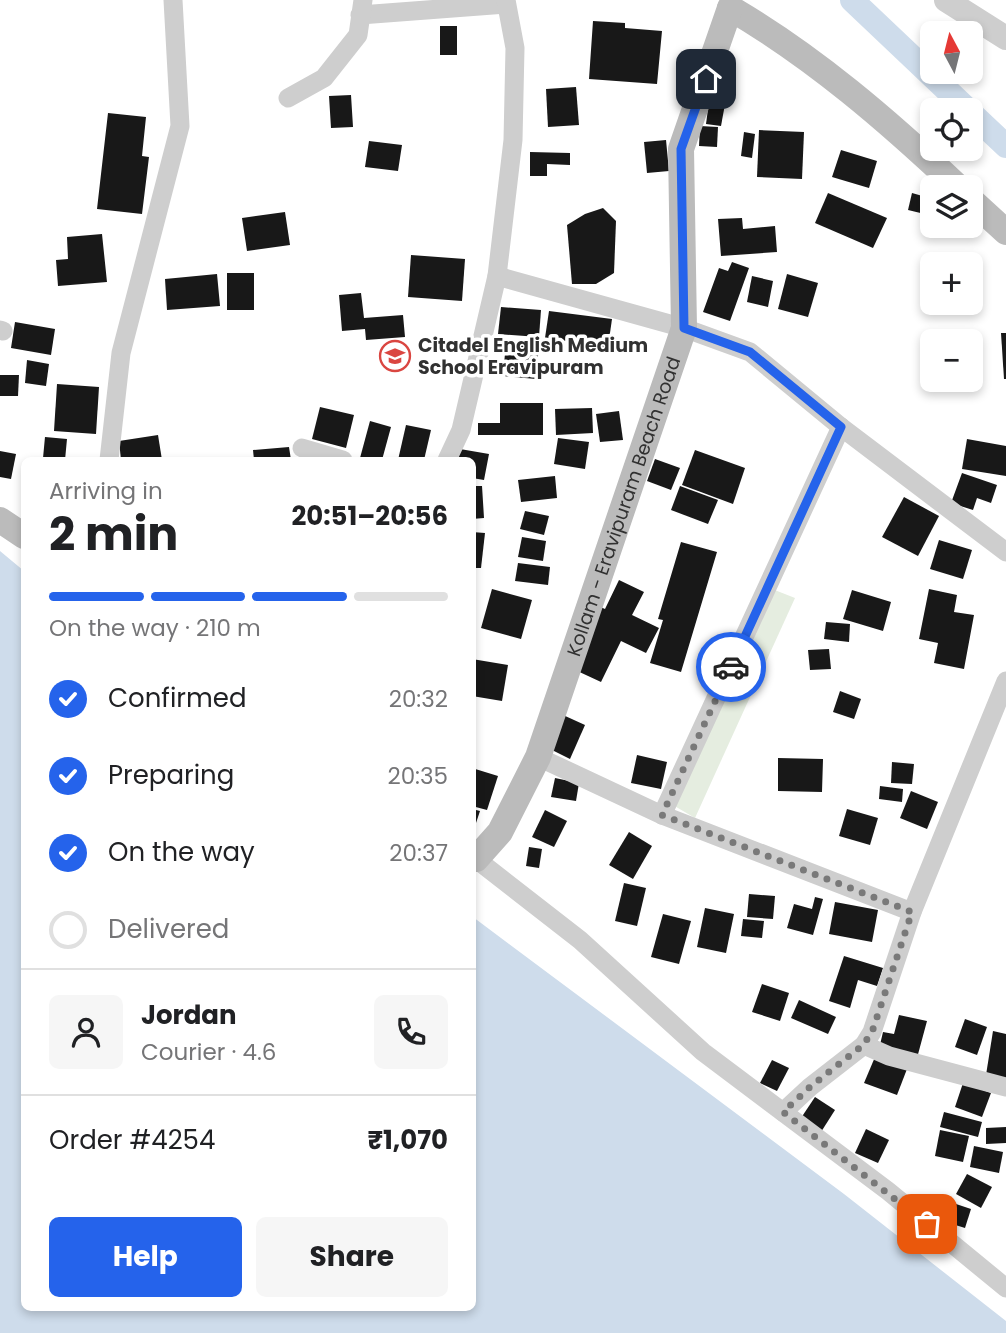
<!DOCTYPE html>
<meta charset="utf-8">
<style>
:root{--surface:#fff;--page:#f6f6f6;--text:#202124;--muted:#757577;--line:#e0e0e0;--accent:#2563eb}
body{margin:0;font-family:Poppins,sans-serif;background:var(--page);color:var(--text);height:100vh;display:flex;flex-direction:column;font-size:26px;white-space:nowrap}
*{box-sizing:border-box;margin:0}
p{font-size:23px;color:var(--muted)}
.icon{flex:none;width:38px;height:38px;fill:none;stroke:currentColor;stroke-width:2;stroke-linecap:round;stroke-linejoin:round}
.map{position:relative;flex:1;overflow:hidden}
.panel{position:absolute;left:21px;top:457px;width:455px;height:854px;display:flex;flex-direction:column;background:var(--surface);border-radius:10px;box-shadow:0 4px 10px #0003}
.panel>*{flex:none}
.needle{width:46px;rotate:353deg}
.fabs{position:absolute;left:920px;top:21px;display:grid;gap:14px}
.fabs a{display:grid;place-items:center;width:63px;height:63px;border-radius:10px;background:var(--surface);box-shadow:0 4px 10px #0003;font-size:35px}
.pin{position:absolute;display:grid;place-items:center;width:60px;height:60px;color:#fff;margin:-30px;border-radius:14px;box-shadow:0 4px 10px #0006}
.courier{position:absolute;display:grid;place-items:center;width:70px;height:70px;margin:-35px;border:5px solid #2563eb;border-radius:50%;background:#fff;color:#222;box-shadow:0 2px 9px #0007}
.head em{font-style:normal;font-weight:700}
.head div{display:flex;flex-direction:column-reverse}
.head{display:flex;align-items:center;justify-content:space-between;height:119px;padding:0 28px}
h1{font-size:46px;font-weight:700;line-height:52px}
.bar{display:grid;grid-template-columns:repeat(4,1fr);gap:10px 7px;align-content:center;height:84px;padding:0 28px}
.bar i{height:9px;border-radius:5px;background:var(--line)}
.bar .selected{background:var(--accent)}
.bar p{grid-column:span 4}
.line{display:flex;align-items:center;gap:18px;padding:0 28px;border-top:2px solid var(--line)}
.line div{flex:1}
.round{display:grid;place-items:center;flex:none;width:74px;height:74px;border-radius:10px;background:var(--page)}
ol{padding:0 28px;list-style:none}
li{display:flex;align-items:center;gap:21px;height:77px}
li p{margin-inline-start:auto}
li .icon{padding:7px;border-radius:50%;background:var(--accent);color:#fff;stroke-width:4}
li:last-child{color:var(--muted)}
li i{width:38px;height:38px;border:4px solid var(--line);border-radius:50%}
.button{display:flex;gap:14px;margin-top:auto;padding:14px 28px}
.button a{flex:1;height:80px;border-radius:10px;background:var(--accent);color:#fff;font-size:28px;font-weight:700;line-height:80px;text-align:center}
.button a+a{background:var(--page);color:var(--text)}
.map>svg:first-child{display:block}
.green{fill:#e5ede0}
.water{fill:#cedceb}
.lines{fill:none;stroke-linecap:round;stroke-linejoin:round}
.canal{stroke:#cedceb;stroke-width:24}
.building{fill:#181818}
.minor{stroke:#cecece;stroke-width:19}
.tertiary{stroke:#cecece;stroke-width:24}
.secondary{stroke:#bbb;stroke-width:26}
.done{stroke:#797979;stroke-width:7;stroke-dasharray:0 12.6}
.route{stroke:#2563eb;stroke-width:9}
.labels{text-anchor:middle;dominant-baseline:central;stroke-width:7;stroke-linejoin:round;paint-order:stroke}
.poi-label{font-size:19px;font-weight:bold;fill:#313131;stroke:#fff;text-anchor:start}
.street-label{font-size:19px;fill:#313131;stroke:#fff}
</style>
<div class="map">
<svg width="1006" height="1333" viewBox="0 0 1006 1333">
<rect width="100%" height="100%" fill="#fff"/>
<polygon class="green" points="762,585 795,598 695,818 666,801"/>
<polygon class="water" points="0,551 24,571 24,1307 472,1307 473,917 844,1194 1006,1321 1006,1333 0,1333"/>
<g class="lines">
<g class="canal">
<polyline points="852,0 968,110"/>
<polyline points="971,113 1006,146"/>
</g>
</g>
<g class="building">
<polygon points="593,21 625,23 625,28 662,31 657,84 589,79"/>
<rect x="440" y="26" width="17" height="29"/>
<polygon points="576,87 579,125 548,127 546,89"/>
<polygon points="351,95 353,127 331,128 329,96"/>
<polygon points="709,102 725,104 721,126 706,124"/>
<polygon points="108,113 146,117 142,156 149,157 142,214 97,209"/>
<polygon points="700,126 718,127 717,147 699,146"/>
<polygon points="759,130 804,132 802,179 757,177"/>
<polygon points="744,132 755,134 752,158 741,156"/>
<polygon points="666,140 669,171 647,173 644,142"/>
<polygon points="369,141 402,145 398,171 365,167"/>
<polygon points="841,150 877,161 869,188 832,177"/>
<polygon points="530,152 570,153 570,165 547,164 547,176 530,176"/>
<polygon points="828,193 887,218 873,248 815,223"/>
<polygon points="912,193 933,199 933,216 908,210"/>
<polygon points="603,208 616,221 614,273 596,284 572,284 567,225 585,214"/>
<polygon points="285,212 290,245 247,251 242,218"/>
<polygon points="742,218 743,229 775,226 777,252 721,256 718,219"/>
<polygon points="102,234 107,282 58,286 56,260 68,259 67,237"/>
<polygon points="411,255 465,259 462,301 408,297"/>
<polygon points="732,262 749,268 730,321 703,312 719,268 728,271"/>
<rect x="227" y="273" width="27" height="37"/>
<polygon points="217,274 220,306 167,310 165,279"/>
<polygon points="787,274 818,283 808,317 778,309"/>
<polygon points="752,276 773,281 768,307 747,302"/>
<polygon points="361,293 364,318 403,315 405,337 366,340 365,329 342,331 339,295"/>
<polygon points="501,307 541,310 539,337 498,334"/>
<polygon points="549,311 612,319 608,347 545,338"/>
<polygon points="15,322 55,329 51,355 11,348"/>
<polygon points="1001,333 1006,333 1006,379 1004,379"/>
<polygon points="506,342 539,345 536,379 503,376"/>
<polygon points="27,360 49,364 46,386 25,383"/>
<polygon points="0,375 19,375 18,396 0,396"/>
<polygon points="57,384 99,387 96,434 54,431"/>
<polygon points="500,403 543,403 543,435 478,435 478,423 500,423"/>
<polygon points="320,407 354,415 346,448 312,439"/>
<polygon points="592,408 593,433 556,435 555,409"/>
<polygon points="619,411 623,440 600,442 596,414"/>
<polygon points="370,421 391,427 382,460 360,458"/>
<polygon points="406,425 431,430 424,460 398,460"/>
<polygon points="158,435 162,460 121,460 119,441"/>
<polygon points="45,437 67,439 65,460 43,458"/>
<polygon points="558,438 589,442 585,469 554,464"/>
<polygon points="967,439 1006,446 1006,476 962,469"/>
<polygon points="289,447 291,460 254,460 253,450"/>
<polygon points="460,449 489,454 484,480 472,478 472,460 458,460"/>
<polygon points="695,450 745,468 733,504 682,485"/>
<polygon points="0,451 16,454 11,479 0,477"/>
<polygon points="655,459 680,468 671,490 647,481"/>
<polygon points="962,473 997,485 991,503 977,498 973,510 951,503"/>
<polygon points="555,476 557,498 521,502 518,480"/>
<polygon points="472,486 482,486 484,518 472,519"/>
<polygon points="680,486 718,500 708,524 671,510"/>
<polygon points="904,497 939,516 918,556 882,537"/>
<polygon points="525,511 549,516 544,535 520,529"/>
<polygon points="472,532 485,533 481,568 472,568"/>
<polygon points="522,537 546,541 543,561 518,557"/>
<polygon points="939,540 972,550 963,579 930,569"/>
<polygon points="681,542 717,552 681,672 650,663 663,620 658,619"/>
<polygon points="518,563 550,567 548,585 515,581"/>
<polygon points="619,580 644,592 632,615 659,628 646,653 621,641 601,682 573,669 596,605 605,609"/>
<polygon points="492,589 532,600 521,639 481,628"/>
<polygon points="929,589 957,595 954,612 974,615 964,669 934,663 938,643 919,639"/>
<polygon points="852,590 891,602 883,631 843,619"/>
<polygon points="826,622 850,624 849,642 824,639"/>
<polygon points="829,649 831,669 810,670 808,650"/>
<polygon points="472,659 508,665 502,701 472,696"/>
<polygon points="840,691 861,699 854,719 833,712"/>
<polygon points="563,715 585,725 570,759 548,748"/>
<polygon points="637,755 667,762 661,789 631,783"/>
<polygon points="778,758 823,759 822,792 778,791"/>
<polygon points="892,762 914,764 912,784 891,783"/>
<polygon points="472,768 498,776 487,810 472,806"/>
<polygon points="555,778 579,783 576,801 551,797"/>
<polygon points="880,786 903,789 902,802 879,799"/>
<polygon points="911,791 938,802 927,829 900,818"/>
<polygon points="472,809 480,811 473,832 472,832"/>
<polygon points="847,809 878,818 870,845 839,836"/>
<polygon points="545,810 567,821 554,847 532,837"/>
<polygon points="629,832 652,846 633,879 609,865"/>
<polygon points="529,847 542,849 539,868 526,866"/>
<polygon points="624,883 646,888 637,926 615,921"/>
<polygon points="749,894 775,896 773,919 747,917"/>
<polygon points="815,897 823,899 813,935 787,928 794,904 812,909"/>
<polygon points="835,902 878,910 872,942 829,934"/>
<polygon points="705,908 734,914 726,953 697,947"/>
<polygon points="663,914 691,921 679,964 651,957"/>
<polygon points="743,919 764,921 762,938 741,936"/>
<polygon points="844,956 883,968 877,986 858,980 850,1008 829,1001"/>
<polygon points="762,984 789,993 780,1021 752,1012"/>
<polygon points="799,1000 836,1017 828,1034 791,1018"/>
<polygon points="899,1015 927,1021 917,1058 879,1049 883,1032 894,1034"/>
<polygon points="965,1019 987,1027 977,1055 955,1047"/>
<polygon points="993,1031 1006,1034 1006,1078 986,1075"/>
<polygon points="875,1057 907,1069 897,1095 864,1083"/>
<polygon points="772,1060 789,1068 777,1091 760,1083"/>
<polygon points="963,1083 991,1093 982,1117 955,1107"/>
<polygon points="815,1097 835,1110 821,1132 801,1118"/>
<polygon points="944,1112 982,1122 978,1137 940,1127"/>
<polygon points="1006,1127 1006,1143 986,1144 986,1128"/>
<polygon points="866,1129 889,1140 878,1163 855,1153"/>
<polygon points="940,1130 969,1136 963,1162 935,1156"/>
<polygon points="974,1146 1003,1152 999,1173 970,1167"/>
<polygon points="967,1174 992,1187 981,1208 956,1194"/>
<polygon points="956,1204 971,1209 965,1228 949,1223"/>
</g>
<g class="lines">
<g class="minor">
<polyline points="360,15 506,4"/>
<polyline points="288,98 324,78 358,35 363,0"/>
<polyline points="497,276 684,328 750,352 841,427 1006,552"/>
<polyline points="0,330 3,331"/>
<polyline points="302,448 343,460"/>
<polyline points="109,460 121,353 180,126 173,0"/>
<polyline points="447,460 461,430 497,276 513,140 515,48 506,0"/>
<polyline points="538,757 662,815 912,912 1006,681"/>
<polyline points="662,815 841,427"/>
<polyline points="476,859 580,940 703,1052 888,1191 1006,1288"/>
<polyline points="912,912 872,1032 864,1045 889,1056 1006,1087"/>
<polyline points="783,1112 810,1087 864,1045"/>
</g>
<polyline class="tertiary" points="946,0 1006,38"/>
<g class="secondary">
<path d="M 730,8 C 814,57 888,121 958,187"/>
<polyline points="971,200 1006,232"/>
<polyline points="0,520 24,536"/>
<path id="s1" d="M 472,856 L 476,859 L 500,832 L 538,757 L 684,328 L 681,149 L 730,8"/>
</g>
</g>
<g class="lines">
<polyline class="done" points="731,667 662,815 912,912 872,1032 863,1045 810,1087 783,1112 927,1224"/>
<polyline class="route" points="706,79 681,149 684,328 750,352 841,427 731,667"/>
</g>
<defs>
<g id="school-ring" transform="scale(1.575)"><circle r="9.5" fill="#fff" stroke="#da4641" stroke-width="1.5"/><path d="M0-5L7-2L0 1L-7-2ZM-4 1L0 2.5L4 1V4Q0 6-4 4Z" fill="#da4641"/></g>
</defs>
<g fill-rule="evenodd">
<use href="#school-ring" x="395" y="356"/>
</g>
<g class="labels">
<g class="poi-label">
<text x="418" y="345">Citadel English Medium<tspan x="418" dy="22">School Eravipuram</tspan></text>
</g>
<g class="street-label">
<text stroke="none"><textPath href="#s1" startOffset="390">Kollam - Eravipuram Beach Road</textPath></text>
</g>
</g>
</svg>
<div class="fabs">
<a><svg class="needle" viewBox="-14 -14 28 28"><path d="M0-13l5 13h-10z" fill="#e53935"/><path d="M0 13l5-13h-10z" fill="#757577"/></svg></a>
<a><svg class="icon" aria-label="locate" viewBox="0 0 24 24"><circle cx="12" cy="12" r="6"/><path d="M12 2v4M12 18v4M2 12h4M18 12h4"/></svg></a>
<a><svg class="icon" aria-label="layers" viewBox="0 0 24 24"><path d="M12 4l9 5-9 5-9-5zM3 14l9 5 9-5"/></svg></a>
<a>+</a>
<a>−</a>
</div>
<div class="pin" style="left:927px;top:1224px;background:#ea580c"><svg class="icon" aria-label="bag" viewBox="0 0 24 24"><path d="M5 8h14l-1 12H6zM9 8a3 3 0 0 1 6 0"/></svg></div>
<div class="pin" style="left:706px;top:79px;background:#1f2937"><svg class="icon" aria-label="home" viewBox="0 0 24 24"><path d="M3 11l9-7 9 7M6 9v11h12V9"/></svg></div>
<div class="courier" style="left:731px;top:667px"><svg class="icon" aria-label="car" viewBox="0 0 24 24"><path d="M5 17H2v-5l4-1 3-4h7l3 4 3 1v5h-3M9 17h6M6 11h13"/><circle cx="7" cy="17" r="2"/><circle cx="17" cy="17" r="2"/></svg></div>
<section class="panel">
<div class="head"><div><h1>2 min</h1><p>Arriving in</p></div><em>20:51–20:56</em></div>
<div class="bar"><i class="selected"></i><i class="selected"></i><i class="selected"></i><i></i><p>On the way · 210 m</p></div>
<ol>
<li><svg class="icon" aria-label="check" viewBox="0 0 24 24"><path d="M5 12l5 5 9-10"/></svg>Confirmed<p>20:32</p></li>
<li><svg class="icon" aria-label="check" viewBox="0 0 24 24"><path d="M5 12l5 5 9-10"/></svg>Preparing<p>20:35</p></li>
<li><svg class="icon" aria-label="check" viewBox="0 0 24 24"><path d="M5 12l5 5 9-10"/></svg>On the way<p>20:37</p></li>
<li><i></i>Delivered</li>
</ol>
<div class="line" style="height:126px"><a class="round"><svg class="icon" aria-label="person" viewBox="0 0 24 24"><circle cx="12" cy="8" r="4"/><path d="M4 21q1-7 8-7t8 7"/></svg></a><div><b>Jordan</b><p>Courier · 4.6</p></div><a class="round"><svg class="icon" aria-label="phone" viewBox="0 0 24 24"><path d="M5 4h4l2 5-3 2q2 4 5 5l2-3 5 2v4C11 20 4 13 5 4z"/></svg></a></div>
<div class="line" style="height:91px"><div>Order #4254</div><b>₹1,070</b></div>
<div class="button"><a>Help</a><a>Share</a></div>
</section>
</div>
